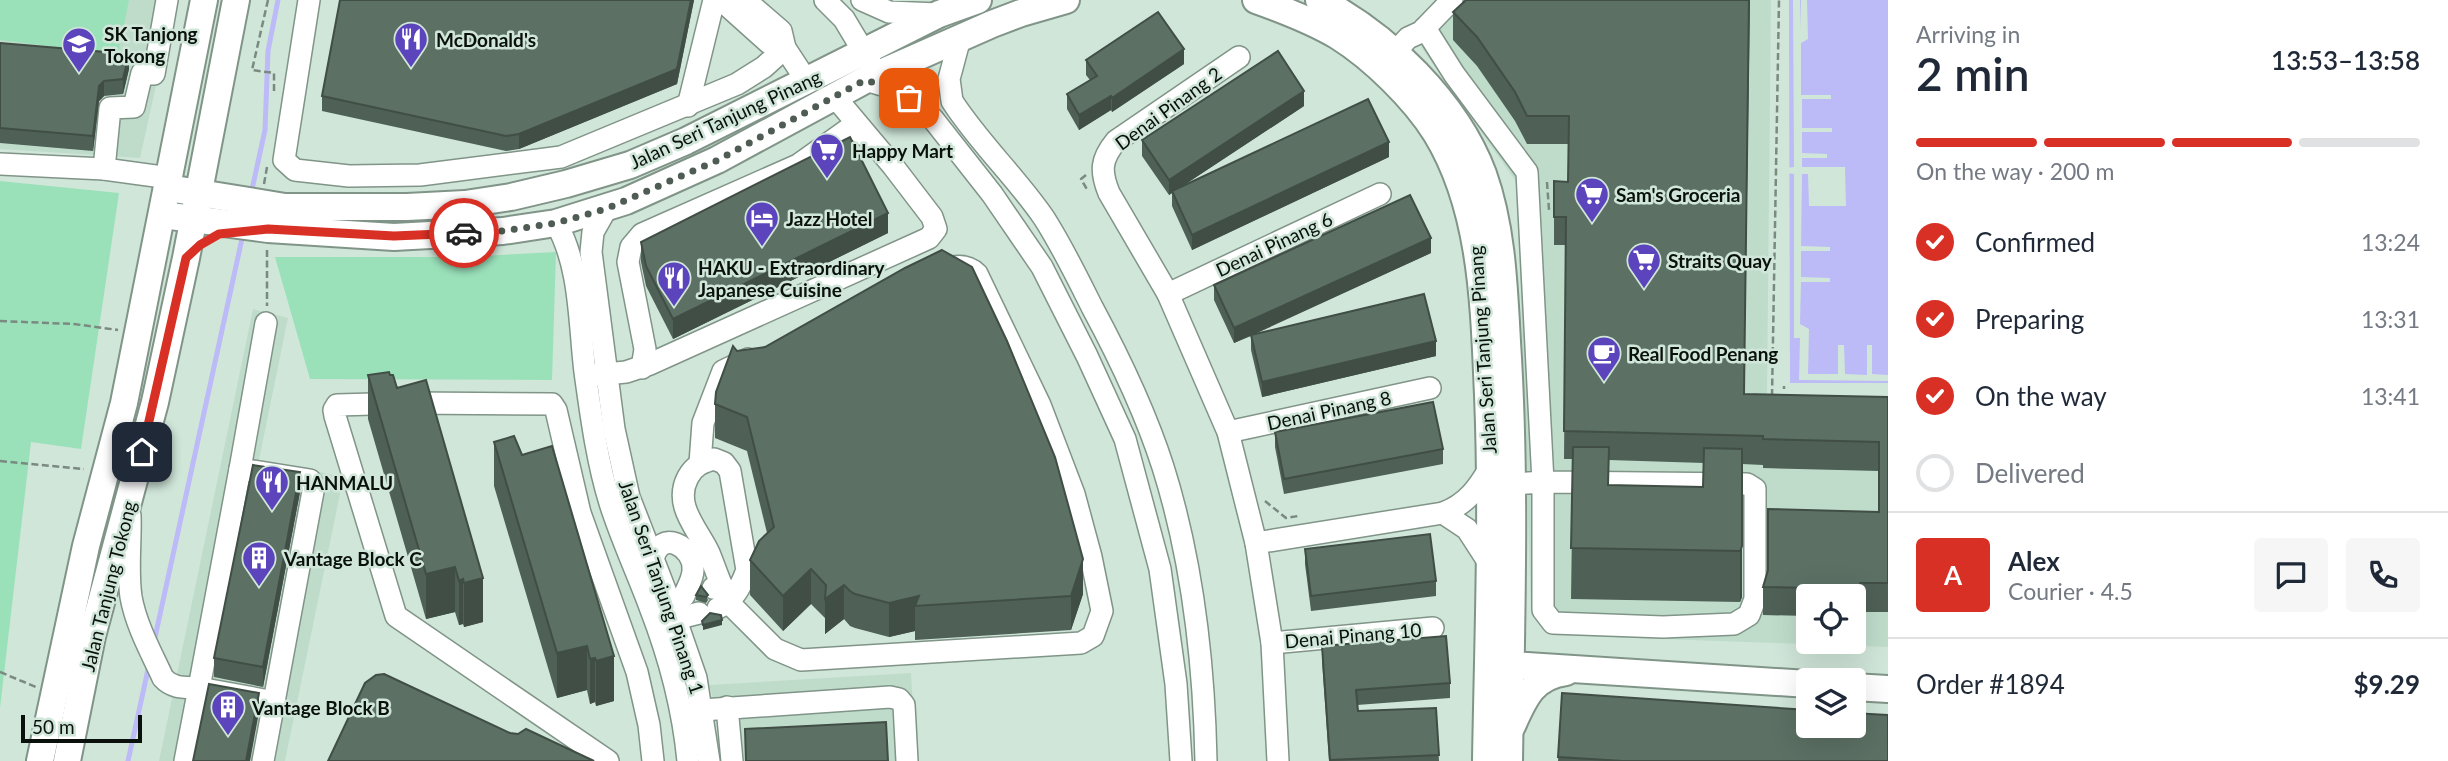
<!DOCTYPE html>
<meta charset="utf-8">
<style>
:root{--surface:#fff;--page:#f6f6f7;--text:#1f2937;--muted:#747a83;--line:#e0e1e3;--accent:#d93025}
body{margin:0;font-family:Lato,sans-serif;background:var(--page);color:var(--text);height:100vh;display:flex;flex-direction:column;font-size:26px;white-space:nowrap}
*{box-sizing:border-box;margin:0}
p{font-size:23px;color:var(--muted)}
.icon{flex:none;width:38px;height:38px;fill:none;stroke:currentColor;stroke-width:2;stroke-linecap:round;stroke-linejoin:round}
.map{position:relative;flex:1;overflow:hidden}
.drawer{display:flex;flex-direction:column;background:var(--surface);width:560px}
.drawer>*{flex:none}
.controls{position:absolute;left:1796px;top:584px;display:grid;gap:14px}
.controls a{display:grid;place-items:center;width:70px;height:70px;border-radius:7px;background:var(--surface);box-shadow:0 7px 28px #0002;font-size:35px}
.scale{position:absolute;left:21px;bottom:18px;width:121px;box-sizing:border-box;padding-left:7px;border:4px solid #0a110d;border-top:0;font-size:19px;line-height:24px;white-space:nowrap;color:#0a110d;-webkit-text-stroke:5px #d0e6d9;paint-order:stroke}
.pin{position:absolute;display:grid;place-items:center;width:60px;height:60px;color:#fff;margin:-30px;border-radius:14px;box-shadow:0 4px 10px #0006}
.courier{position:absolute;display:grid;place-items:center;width:70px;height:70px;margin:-35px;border:5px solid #d93025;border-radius:50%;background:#fff;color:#222;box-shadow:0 2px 9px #0007}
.headline em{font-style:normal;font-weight:600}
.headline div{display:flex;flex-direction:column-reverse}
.headline{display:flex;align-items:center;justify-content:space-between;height:119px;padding:0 28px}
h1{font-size:46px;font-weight:600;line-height:52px}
.bar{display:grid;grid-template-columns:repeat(4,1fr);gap:10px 7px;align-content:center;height:84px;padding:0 28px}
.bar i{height:9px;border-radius:5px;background:var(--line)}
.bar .on{background:var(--accent)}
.bar p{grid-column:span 4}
.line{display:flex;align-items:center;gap:18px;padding:0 28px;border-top:2px solid var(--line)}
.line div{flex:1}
.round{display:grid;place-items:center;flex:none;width:74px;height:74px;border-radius:7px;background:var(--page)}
ol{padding:0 28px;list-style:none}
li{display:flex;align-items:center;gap:21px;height:77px}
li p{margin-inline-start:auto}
li .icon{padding:7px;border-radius:50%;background:var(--accent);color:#fff;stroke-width:4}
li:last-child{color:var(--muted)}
li i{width:38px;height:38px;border:4px solid var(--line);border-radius:50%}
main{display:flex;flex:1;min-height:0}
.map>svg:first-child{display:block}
.built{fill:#bfdccb;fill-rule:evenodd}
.green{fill:#9ae1ba}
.water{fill:#bdbaf8}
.pier{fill:#d0e6d9}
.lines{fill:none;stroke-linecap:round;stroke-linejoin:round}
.stream{stroke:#bdbaf8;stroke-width:5}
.minor-casing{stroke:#809488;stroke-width:24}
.major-casing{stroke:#809488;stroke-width:30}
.path{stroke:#7a8a81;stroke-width:2.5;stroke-dasharray:7 3.5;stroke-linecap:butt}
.minor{stroke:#fff;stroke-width:21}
.major{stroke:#fff;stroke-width:26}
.wall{fill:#4f6056;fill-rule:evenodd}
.shaded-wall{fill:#404e46}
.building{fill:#5c7064;stroke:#404e46;stroke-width:2}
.done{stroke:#4f5c54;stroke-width:7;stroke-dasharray:0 12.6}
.route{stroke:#d93025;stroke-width:9}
.labels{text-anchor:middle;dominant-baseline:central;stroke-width:5;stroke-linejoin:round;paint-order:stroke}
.poi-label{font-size:19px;font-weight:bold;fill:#0a110d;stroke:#d0e6d9;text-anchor:start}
.street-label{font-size:19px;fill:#0a110d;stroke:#d0e6d9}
</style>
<main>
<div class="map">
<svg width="1888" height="761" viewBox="0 0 1888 761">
<rect width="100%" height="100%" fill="#d0e6d9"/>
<g class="built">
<polygon points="0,0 175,0 140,158 0,149"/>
<path d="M 1468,0 L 1771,0 L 1767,397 L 1888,408 L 1888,647 L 1550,635 L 1531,610 L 1517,183 L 1421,47 ZM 1808,597 L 1853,597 L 1853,642 L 1808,642 Z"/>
<polygon points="253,309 288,318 259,460 334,475 340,494 285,761 159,761"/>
<polygon points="911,673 916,761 724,761 716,708 709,685"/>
</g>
<g class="green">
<polygon points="0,0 129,0 118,55 0,40"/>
<polygon points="0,181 119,193 81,449 31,442 0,708"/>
<polygon points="556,252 552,380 310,379 275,257 463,257"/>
</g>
<polygon class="water" points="1789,0 1888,0 1888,383 1790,383"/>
<polygon class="pier" points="1793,0 1800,0 1801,30 1801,0 1807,0 1808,39 1801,43 1801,95 1831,95 1831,99 1802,99 1802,128 1832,128 1832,132 1802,132 1802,153 1827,154 1827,158 1802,158 1802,167 1845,167 1846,206 1809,206 1808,174 1802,174 1801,246 1830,247 1830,251 1801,251 1801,277 1830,278 1830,282 1801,282 1800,324 1809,329 1808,374 1838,374 1838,345 1844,345 1845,374 1867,375 1867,345 1872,345 1872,374 1888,375 1888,381 1799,380 1800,338 1794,338 1794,174 1786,173 1786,168 1794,167"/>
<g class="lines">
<g class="stream">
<polyline points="251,194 265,130 268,51 278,0"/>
<polyline points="154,642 243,234"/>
<polyline points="128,761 149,665"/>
</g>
<g class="minor-casing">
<g id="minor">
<polyline points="309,0 284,160 295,170 349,176 420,175 561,157 737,84 764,67 785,48"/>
<polyline points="721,0 769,43 785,48"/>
<polyline points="745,0 781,31 785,48 806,80"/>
<polyline points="825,0 844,19 871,64"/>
<polyline points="862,0 889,12 938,14"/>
<polyline points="1425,28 1454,74 1527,172 1543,482 1543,610 1553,623 1663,627 1734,624 1749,615 1755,599 1755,489 1747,484 1543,482 1514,484"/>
<path d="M 960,38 L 949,79 L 952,101 C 979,143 1016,177 1044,218 C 1062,246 1077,277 1092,307 C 1120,359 1145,411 1163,467 C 1193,562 1204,662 1206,761"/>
<path d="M 1239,57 L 1116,141 C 1101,159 1100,171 1109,193 L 1168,294 L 1228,432 L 1256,543 L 1272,643 L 1278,761"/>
<polyline points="1386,62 1408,38 1421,32 1452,0"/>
<polyline points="865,80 889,87 909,98 933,119 992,194 1042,267 1087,356 1125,439 1160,569 1176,684 1181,761"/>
<polyline points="688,106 714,0"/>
<polyline points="0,164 104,169 170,178"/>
<polyline points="104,169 110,108 134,107 142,73 154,74 167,0"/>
<polyline points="606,209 593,232 591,252 614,429 629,497 669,600 696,678 709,761"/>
<path d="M 556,223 C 581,267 579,323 585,372 C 591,415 597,461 610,503 C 621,538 637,572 650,607 C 669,656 683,708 688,761"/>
<polyline points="1168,294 1380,194"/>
<polyline points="642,368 645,349 628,262 631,247 642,234 798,165 850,128 853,128 867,137"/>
<polyline points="595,375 626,372 650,364 929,238 936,229 932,217 893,166 840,103 841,93"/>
<polyline points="1228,432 1430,388"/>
<polyline points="700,463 703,423 723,371 748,359"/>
<polyline points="240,469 266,323"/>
<polyline points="1443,513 1467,529 1489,563"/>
<path d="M 130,515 C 131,542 127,570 131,597 C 136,625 151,652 163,678 C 173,689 185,687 199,688 L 240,469 L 310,480 L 314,486 L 263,761"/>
<path d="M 1256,543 L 1443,513 C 1467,504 1478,488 1491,466"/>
<path d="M 653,560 C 660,527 695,547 693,570 C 693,579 687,588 684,596"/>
<path d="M 721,584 L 729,603 L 775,649 L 801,660 L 1081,643 L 1093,636 L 1102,611 L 1091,557 L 1074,494 L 1040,405 L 977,274 C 968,265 958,265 946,269"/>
<path d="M 713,588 L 721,584 C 717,574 713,563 709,553 C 697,528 673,505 688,477 C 694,466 702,462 714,459 L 724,463 L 730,471 L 747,570 C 741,586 734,601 718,608"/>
<polyline points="675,619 699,613"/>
<polyline points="1272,643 1433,628"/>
<polyline points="727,707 732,761"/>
<polyline points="702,710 890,697 899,699 904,705 907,761"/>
<polyline points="185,761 199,688 275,702"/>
<polyline points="608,761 396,616 335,416 334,410 337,405 409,403 552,404 556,410 580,513 637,672 649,725 653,761"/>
</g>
</g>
<g class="major-casing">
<g id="major">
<path d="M 1256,0 C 1284,10 1313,21 1338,36 C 1373,58 1414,98 1436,133 C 1483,210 1484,307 1488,395 C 1493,517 1488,639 1486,761"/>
<path d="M 1319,0 C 1386,34 1456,102 1483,174 C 1502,227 1504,286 1507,342 C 1516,481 1511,621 1509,761"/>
<polyline points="168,188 285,207 407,207 465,204 511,197 566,184 630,165 686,141 939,14 978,0"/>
<polyline points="163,215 268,229 394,237 503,231 556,223 626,201 717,160 865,80 992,24 1021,13 1066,0"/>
<polyline points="1510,665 1808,684"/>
<polyline points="1853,687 1888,689"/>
<path d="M 1512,726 C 1524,699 1533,676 1566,672"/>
<polyline points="40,761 86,546 124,403 204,0"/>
<polyline points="67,761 92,636 155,402 186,258 236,0"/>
</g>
</g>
<g class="path">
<polyline points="268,0 252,70 274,73 274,94"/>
<polyline points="1086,175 1081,179 1088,191"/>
<polyline points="1547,182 1549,210"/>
<polyline points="264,184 267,167"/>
<polyline points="267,250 267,306"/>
<polyline points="0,321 74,324 118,330"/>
<polyline points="1784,386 1784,389"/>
<polyline points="1772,396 1779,0"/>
<polyline points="0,461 84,469"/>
<polyline points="1265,501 1286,518 1298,516"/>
<polyline points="0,672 36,687"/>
</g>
<use href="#minor" class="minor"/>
<use href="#major" class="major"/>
</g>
<g class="wall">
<polygon points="340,0 694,0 677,84 519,149 506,151 322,111 322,96"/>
<path d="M 1750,0 L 1744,394 L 1888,397 L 1888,612 L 1860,612 L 1860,617 L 1853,617 L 1853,597 L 1808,597 L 1808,616 L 1763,615 L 1763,587 L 1879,512 L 1879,471 L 1763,468 L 1763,465 L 1742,464 L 1742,597 L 1740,602 L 1571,599 L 1573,459 L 1564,459 L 1566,245 L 1554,245 L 1554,181 L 1568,182 L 1569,144 L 1527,144 L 1515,121 L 1477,66 L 1453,40 L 1453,12 ZM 1609,460 L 1704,463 L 1703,487 L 1609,485 Z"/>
<polygon points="0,43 129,69 123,94 104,96 99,101 93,151 0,143"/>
<polygon points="1086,60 1184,64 1112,112 1111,110 1079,130 1067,109 1067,94 1090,80 1086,75"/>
<polygon points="1304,106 1181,187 1389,157 1192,250 1172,206 1172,193 1169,195 1142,156 1142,140"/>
<polygon points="888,233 673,339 646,286 641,262 641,242"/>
<polygon points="1431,253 1255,334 1436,356 1262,397 1251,350 1251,336 1234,343 1214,300 1214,285"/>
<polygon points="737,351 1083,594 1071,630 915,640 915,631 889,637 855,628 850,626 844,619 825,634 825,618 811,604 783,631 750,595 750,560 767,533 747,451 715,438 715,404"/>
<polygon points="368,375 397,388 483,622 464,627 463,624 459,625 455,612 426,619 368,419"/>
<polygon points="1275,432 1443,449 1443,464 1284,494 1275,447"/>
<polygon points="494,442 522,455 614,701 596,706 595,702 590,704 587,690 557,698 494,486"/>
<polygon points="300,492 263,687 214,677 214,658"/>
<polygon points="1305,549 1436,581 1436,596 1311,611 1305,564"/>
<polygon points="701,586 708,600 706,603 696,600 696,595"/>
<polygon points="1322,646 1450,683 1450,698 1357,705 1358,711 1436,708 1439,761 1329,761 1322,661"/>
<polygon points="1562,693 1888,761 1558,761"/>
</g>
<g class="shaded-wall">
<polygon points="691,0 694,0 677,84 519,149 519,134"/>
<polygon points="1184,49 1184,64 1112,112 1112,98"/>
<polygon points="129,54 129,69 123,94 123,79"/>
<polygon points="104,81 104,96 99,101 93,151 93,136 99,86"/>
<polygon points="1304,91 1304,106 1169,195 1169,180"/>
<polygon points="1111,96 1111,110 1079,130 1079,115"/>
<polygon points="1389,142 1389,157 1192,250 1192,235"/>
<polygon points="888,213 888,233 673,339 673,319"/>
<polygon points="1431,238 1431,253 1234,343 1234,328"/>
<polygon points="1436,341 1436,356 1262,397 1262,382"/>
<polygon points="300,472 300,492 263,687 263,667"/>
<polygon points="1742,546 1742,597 1740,602 1740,551"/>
<polygon points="1083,559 1083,594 1071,630 1071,596"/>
<polygon points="455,567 455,612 426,619 426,574"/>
<polygon points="811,569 811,604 783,631 783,596"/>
<polygon points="483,578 483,622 464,627 464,583"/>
<polygon points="463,579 463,624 459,625 459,581"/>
<polygon points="844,585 844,619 825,634 825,599"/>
<polygon points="919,596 915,606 915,631 889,637 889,603"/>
<polygon points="722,620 722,625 703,630 703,625"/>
<polygon points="587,646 587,690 557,698 557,653"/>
<polygon points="614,656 614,701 596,706 596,661"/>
<polygon points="595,658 595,702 590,704 590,659"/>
<polygon points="259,693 259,712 250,761 246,761"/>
</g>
<g class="building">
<polygon points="340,0 691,0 677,69 519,134 506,136 322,96"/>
<polygon points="1466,0 1749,0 1744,394 1888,397 1888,583 1860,583 1860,589 1763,587 1768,570 1768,509 1879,512 1879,442 1763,439 1763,436 1564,431 1566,217 1554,217 1554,181 1568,182 1569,116 1527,116 1515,92 1477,37 1453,12"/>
<polygon points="1158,12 1184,49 1112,98 1111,96 1079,115 1067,94 1097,76 1086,60"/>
<polygon points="0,43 129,54 123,79 104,81 99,86 93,136 0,128"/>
<polygon points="1278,51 1304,91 1169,180 1142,140"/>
<polygon points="1368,99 1389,142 1192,235 1172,191"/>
<polygon points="850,137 888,213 673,319 646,266 641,242"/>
<polygon points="1410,195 1431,238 1234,328 1214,285"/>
<polygon points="942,250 972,267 1007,341 1055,457 1083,559 1071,596 915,606 919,596 889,603 855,594 850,591 844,585 825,599 826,585 811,569 783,596 750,560 759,541 774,527 747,417 715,404 716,392 733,346 737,351 765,347 905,268"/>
<polygon points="1424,294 1436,341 1262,382 1251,335"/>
<polygon points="389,372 390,375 393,375 397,388 426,380 483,578 464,583 463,579 459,581 455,567 426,574 368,375"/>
<polygon points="1433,402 1443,449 1284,479 1275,432"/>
<polygon points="514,436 522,455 552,446 614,656 596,661 595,658 590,659 587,646 557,653 494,442"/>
<polygon points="1573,447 1609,447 1608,485 1703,487 1704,448 1742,449 1742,546 1740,551 1571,548"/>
<polygon points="253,465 300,472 263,667 214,658"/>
<polygon points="1430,534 1436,581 1311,596 1305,549"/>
<polygon points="701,586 708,595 706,597 696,595"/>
<polygon points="710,613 721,615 722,620 703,625 702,621"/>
<polygon points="1446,636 1450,683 1356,690 1358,711 1436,708 1439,755 1330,760 1322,646"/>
<polygon points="384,674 510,733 518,734 526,729 594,761 328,761 365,683 376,675"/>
<polygon points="209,684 259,693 246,761 193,761"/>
<polygon points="1562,693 1808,710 1808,726 1853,726 1853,713 1888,715 1888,761 1623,761 1558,757"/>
<polygon points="886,722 888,761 746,761 745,729"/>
</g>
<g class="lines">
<polyline class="done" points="464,233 503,231 556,223 606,209 718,160 865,80 889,87 909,98"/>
<polyline class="route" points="142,452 186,258 200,245 219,234 268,229 394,236 464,233"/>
</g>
<defs>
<g id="restaurant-pin" transform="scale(1.75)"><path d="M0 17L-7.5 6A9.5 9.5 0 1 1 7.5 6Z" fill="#5b44bc" stroke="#d0e6d9"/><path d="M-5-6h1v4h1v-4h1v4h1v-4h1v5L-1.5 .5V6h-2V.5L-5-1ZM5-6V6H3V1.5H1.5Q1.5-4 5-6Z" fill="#fff"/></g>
<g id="school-pin" transform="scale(1.75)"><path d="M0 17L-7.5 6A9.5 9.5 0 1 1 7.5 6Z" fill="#5b44bc" stroke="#d0e6d9"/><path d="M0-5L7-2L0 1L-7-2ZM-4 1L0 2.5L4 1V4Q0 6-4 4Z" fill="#fff"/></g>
<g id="supermarket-pin" transform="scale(1.75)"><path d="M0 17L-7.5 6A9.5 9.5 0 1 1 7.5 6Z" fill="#5b44bc" stroke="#d0e6d9"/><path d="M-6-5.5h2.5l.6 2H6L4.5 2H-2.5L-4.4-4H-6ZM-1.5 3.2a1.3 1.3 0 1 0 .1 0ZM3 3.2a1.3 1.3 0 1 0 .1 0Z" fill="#fff"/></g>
<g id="hotel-pin" transform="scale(1.75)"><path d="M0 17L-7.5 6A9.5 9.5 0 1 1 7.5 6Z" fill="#5b44bc" stroke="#d0e6d9"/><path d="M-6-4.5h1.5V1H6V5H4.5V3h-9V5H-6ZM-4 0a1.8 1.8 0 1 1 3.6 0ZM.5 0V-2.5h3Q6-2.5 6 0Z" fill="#fff"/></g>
<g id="cafe-pin" transform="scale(1.75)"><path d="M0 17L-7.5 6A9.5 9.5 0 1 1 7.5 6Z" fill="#5b44bc" stroke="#d0e6d9"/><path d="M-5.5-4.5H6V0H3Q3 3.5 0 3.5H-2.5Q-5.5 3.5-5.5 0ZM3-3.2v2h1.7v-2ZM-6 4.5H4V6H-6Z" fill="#fff"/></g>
<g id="building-pin" transform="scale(1.75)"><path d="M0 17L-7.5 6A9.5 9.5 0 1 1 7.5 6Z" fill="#5b44bc" stroke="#d0e6d9"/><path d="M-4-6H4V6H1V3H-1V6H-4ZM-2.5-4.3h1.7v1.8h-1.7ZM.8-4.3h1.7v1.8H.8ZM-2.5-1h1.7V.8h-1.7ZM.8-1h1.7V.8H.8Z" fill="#fff"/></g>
</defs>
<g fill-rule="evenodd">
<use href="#restaurant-pin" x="411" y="39"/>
<use href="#school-pin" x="79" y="44"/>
<use href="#supermarket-pin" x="827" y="150"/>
<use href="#supermarket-pin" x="1592" y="194"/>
<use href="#hotel-pin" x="762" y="218"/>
<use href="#supermarket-pin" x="1644" y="260"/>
<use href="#restaurant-pin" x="674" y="278"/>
<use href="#cafe-pin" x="1604" y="353"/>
<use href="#restaurant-pin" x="272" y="482"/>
<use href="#building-pin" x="259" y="558"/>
<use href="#building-pin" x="228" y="707"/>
</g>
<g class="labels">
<g class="poi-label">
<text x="104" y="33">SK Tanjong<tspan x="104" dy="22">Tokong</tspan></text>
<text x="436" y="39">McDonald's</text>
<text x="852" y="150">Happy Mart</text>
<text x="1616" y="194">Sam's Groceria</text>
<text x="786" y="218">Jazz Hotel</text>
<text x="1668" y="260">Straits Quay</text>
<text x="698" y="267">HAKU - Extraordinary<tspan x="698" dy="22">Japanese Cuisine</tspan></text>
<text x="1628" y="353">Real Food Penang</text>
<text x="296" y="482">HANMALU</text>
<text x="284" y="558">Vantage Block C</text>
<text x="252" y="707">Vantage Block B</text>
</g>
<g class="street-label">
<text transform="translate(1168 108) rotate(-36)">Denai Pinang 2</text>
<text transform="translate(725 119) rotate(-25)">Jalan Seri Tanjung Pinang</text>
<text transform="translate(1274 244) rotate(-25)">Denai Pinang 6</text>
<text transform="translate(1482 350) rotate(-94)">Jalan Seri Tanjung Pinang</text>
<text transform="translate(1329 410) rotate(-12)">Denai Pinang 8</text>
<text transform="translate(108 586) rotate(-76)">Jalan Tanjung Tokong</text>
<text transform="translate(662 587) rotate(71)">Jalan Seri Tanjung Pinang 1</text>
<text transform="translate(1353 635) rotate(-5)">Denai Pinang 10</text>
</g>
</g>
</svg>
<div class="controls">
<a><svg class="icon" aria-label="locate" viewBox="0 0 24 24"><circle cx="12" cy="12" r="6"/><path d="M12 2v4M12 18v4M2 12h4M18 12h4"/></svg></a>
<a><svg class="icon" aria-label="layers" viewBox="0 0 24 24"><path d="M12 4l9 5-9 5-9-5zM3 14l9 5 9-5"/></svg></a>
</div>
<div class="scale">50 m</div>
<div class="pin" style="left:909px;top:98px;background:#ea580c"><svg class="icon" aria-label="bag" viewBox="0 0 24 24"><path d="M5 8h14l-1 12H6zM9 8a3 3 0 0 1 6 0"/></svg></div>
<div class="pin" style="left:142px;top:452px;background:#1f2937"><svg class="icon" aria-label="home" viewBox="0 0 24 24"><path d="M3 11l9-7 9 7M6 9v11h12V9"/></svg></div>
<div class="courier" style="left:464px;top:233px"><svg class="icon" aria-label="car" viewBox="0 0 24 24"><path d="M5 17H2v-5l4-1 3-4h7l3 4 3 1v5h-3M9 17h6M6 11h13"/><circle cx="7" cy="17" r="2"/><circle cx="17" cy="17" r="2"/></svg></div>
</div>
<section class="drawer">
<div class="headline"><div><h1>2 min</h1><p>Arriving in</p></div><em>13:53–13:58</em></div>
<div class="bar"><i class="on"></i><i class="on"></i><i class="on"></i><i></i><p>On the way · 200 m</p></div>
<ol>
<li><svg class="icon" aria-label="check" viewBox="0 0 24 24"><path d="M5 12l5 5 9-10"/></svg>Confirmed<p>13:24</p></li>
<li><svg class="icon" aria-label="check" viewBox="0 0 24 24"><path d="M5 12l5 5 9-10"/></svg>Preparing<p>13:31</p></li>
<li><svg class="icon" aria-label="check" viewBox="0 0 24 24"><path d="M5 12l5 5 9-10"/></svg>On the way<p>13:41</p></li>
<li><i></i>Delivered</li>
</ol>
<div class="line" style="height:126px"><b class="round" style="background:var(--accent);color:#fff">A</b><div><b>Alex</b><p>Courier · 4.5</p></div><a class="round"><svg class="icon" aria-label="chat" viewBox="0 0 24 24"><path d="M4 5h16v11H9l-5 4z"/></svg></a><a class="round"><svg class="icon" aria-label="phone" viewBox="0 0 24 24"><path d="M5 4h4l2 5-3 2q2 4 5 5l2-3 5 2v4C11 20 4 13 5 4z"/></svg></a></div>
<div class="line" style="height:91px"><div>Order #1894</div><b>$9.29</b></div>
</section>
</main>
